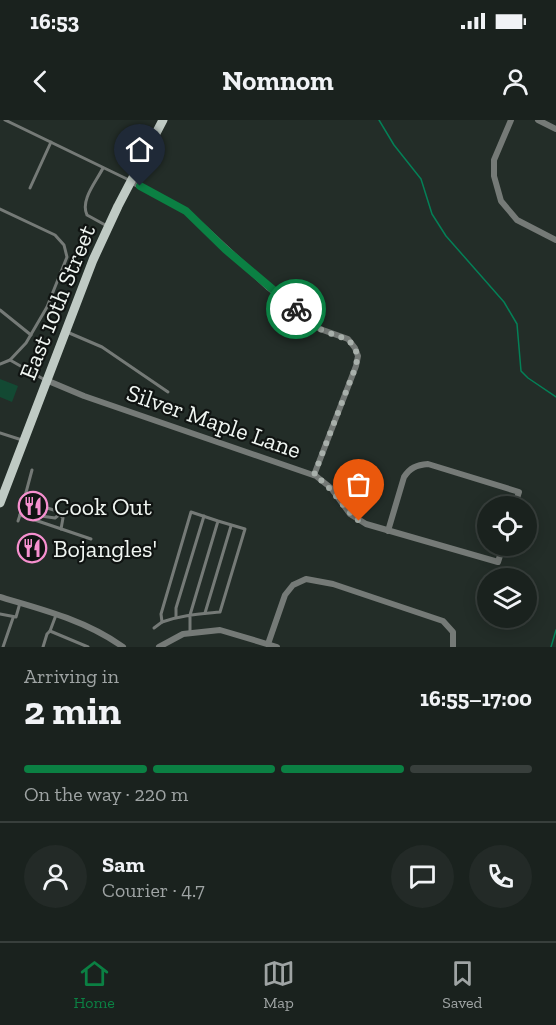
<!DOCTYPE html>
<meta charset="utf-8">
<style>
:root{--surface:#1a221e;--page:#232a27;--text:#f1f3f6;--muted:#9fa4a4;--line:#383f3c;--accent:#0b8043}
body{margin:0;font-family:"Zilla Slab",serif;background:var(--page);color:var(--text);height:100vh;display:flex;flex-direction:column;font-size:22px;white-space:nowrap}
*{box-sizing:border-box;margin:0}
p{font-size:20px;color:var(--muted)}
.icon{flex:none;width:33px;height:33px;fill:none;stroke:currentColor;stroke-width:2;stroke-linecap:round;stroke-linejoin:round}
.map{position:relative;height:527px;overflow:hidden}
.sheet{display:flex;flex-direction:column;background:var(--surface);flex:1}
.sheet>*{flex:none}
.controls{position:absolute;left:477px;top:376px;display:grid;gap:12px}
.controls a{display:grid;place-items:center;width:60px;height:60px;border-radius:50%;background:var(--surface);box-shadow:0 3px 15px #0003,0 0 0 2px var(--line);font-size:30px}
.pin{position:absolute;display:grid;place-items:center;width:51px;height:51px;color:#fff;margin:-62px -26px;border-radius:50% 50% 50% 0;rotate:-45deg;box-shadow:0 0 6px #0007}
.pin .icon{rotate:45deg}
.courier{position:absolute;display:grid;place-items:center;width:60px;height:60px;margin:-30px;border:4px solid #0b8043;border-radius:50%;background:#fff;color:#222;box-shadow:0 2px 8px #0007}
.headline em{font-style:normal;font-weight:800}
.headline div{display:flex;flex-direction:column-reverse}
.headline{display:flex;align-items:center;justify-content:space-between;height:102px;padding:0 24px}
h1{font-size:39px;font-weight:800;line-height:45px}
.bar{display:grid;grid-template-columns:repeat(4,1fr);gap:9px 6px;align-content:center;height:72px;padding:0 24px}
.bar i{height:8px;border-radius:4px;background:var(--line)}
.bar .current{background:var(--accent)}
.bar p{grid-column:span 4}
.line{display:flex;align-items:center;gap:15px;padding:0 24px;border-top:2px solid var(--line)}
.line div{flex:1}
.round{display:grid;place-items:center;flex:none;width:63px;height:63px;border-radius:32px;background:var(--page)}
.status{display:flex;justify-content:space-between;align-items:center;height:42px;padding:0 30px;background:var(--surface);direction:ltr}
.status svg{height:16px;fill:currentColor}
header{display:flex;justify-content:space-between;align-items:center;height:78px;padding:0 24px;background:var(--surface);font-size:27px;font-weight:800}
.tabs{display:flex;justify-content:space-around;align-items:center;height:84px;border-top:2px solid var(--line);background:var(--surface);font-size:16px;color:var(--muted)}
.tabs a{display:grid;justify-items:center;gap:3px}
.tabs .current{color:var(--accent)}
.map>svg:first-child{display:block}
.green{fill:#134933}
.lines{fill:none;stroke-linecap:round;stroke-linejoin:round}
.stream{stroke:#048057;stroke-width:1.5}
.service{stroke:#757a77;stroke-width:3}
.minor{stroke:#757a77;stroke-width:6}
.primary{stroke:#bfcac4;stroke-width:9}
.done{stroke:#a8b0ab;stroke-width:6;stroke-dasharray:0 10.8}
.route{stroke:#0b8043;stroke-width:8}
.labels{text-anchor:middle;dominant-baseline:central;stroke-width:4.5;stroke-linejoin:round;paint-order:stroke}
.street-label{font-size:24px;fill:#f0f6f2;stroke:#101412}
.poi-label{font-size:24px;fill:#f0f6f2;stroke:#101412;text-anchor:start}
</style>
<div class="status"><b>16:53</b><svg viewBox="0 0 49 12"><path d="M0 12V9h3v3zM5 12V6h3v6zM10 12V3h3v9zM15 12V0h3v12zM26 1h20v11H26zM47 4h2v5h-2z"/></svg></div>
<header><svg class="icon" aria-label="back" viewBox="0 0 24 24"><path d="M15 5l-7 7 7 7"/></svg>Nomnom<svg class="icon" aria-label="person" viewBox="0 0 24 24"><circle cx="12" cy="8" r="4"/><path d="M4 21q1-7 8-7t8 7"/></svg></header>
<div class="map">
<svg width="556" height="527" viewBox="0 0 556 527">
<rect width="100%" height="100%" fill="#232d28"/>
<polygon class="green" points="0,259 18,266 12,282 0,277"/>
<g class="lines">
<g class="stream">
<polyline points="379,0 394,25 421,59 432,94 446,116 504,182 517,204 521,251 528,258 556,277"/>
<polyline points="551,527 556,510"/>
</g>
<g class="service">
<polyline points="5,0 129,60"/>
<path d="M 103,48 C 96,62 80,80 87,95 L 107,106"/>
<polyline points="30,68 51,22"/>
<polyline points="0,89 55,115 64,125 67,137 47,187 26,223 10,240 0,244"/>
<polyline points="0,190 31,215"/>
<polyline points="67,212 102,227 168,272"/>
<polyline points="10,240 45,260"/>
<polyline points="0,313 22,320"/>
<polyline points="24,381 57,391 63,398 61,409"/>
<polyline points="22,390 41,396 55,398 60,394"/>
<polyline points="20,395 32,350"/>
<polyline points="18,401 20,395 91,419"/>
<polyline points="205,493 231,406"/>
<polyline points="0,494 16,497 20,483"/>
<polyline points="56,495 50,511 88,527"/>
<polyline points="176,497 176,488 204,396"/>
<polyline points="154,508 162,502"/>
<path d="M 190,512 L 190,495 L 218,401 L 245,409 L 220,492 C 200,494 181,495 162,502 L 161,494 L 191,392 L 218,401"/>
<polyline points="3,527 13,498"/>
<polyline points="43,527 47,514 50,511"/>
</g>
<g class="minor">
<polyline points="511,0 494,40 494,56 501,81 517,100 556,120"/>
<polyline points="538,0 556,9"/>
<polyline points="131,61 186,91 269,168 320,209 348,219 355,228 358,236 356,246 314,355"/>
<polyline points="46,260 84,276 316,356 331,368 350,394 366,404 498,442 503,426"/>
<path d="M 388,411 L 404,357 C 410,348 416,345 428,344 L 519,372 L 514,387"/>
<path d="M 0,477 C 42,489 87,501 123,527"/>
<polyline points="268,524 285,475 293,465 306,459 333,464 443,501 453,512 453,527"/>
<polyline points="159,527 183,514 220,510 277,527"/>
</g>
<polyline class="primary" points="0,383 93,140 118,86 163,0"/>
</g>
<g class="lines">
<path class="done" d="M 296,189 C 304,196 313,205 322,210 C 342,219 361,218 356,246 L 314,355 C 333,367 342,388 359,401"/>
<polyline class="route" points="140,66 186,91 225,129 296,189"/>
</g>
<defs>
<g id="restaurant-ring" transform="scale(1.5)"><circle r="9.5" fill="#101412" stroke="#f690cf" stroke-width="1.5"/><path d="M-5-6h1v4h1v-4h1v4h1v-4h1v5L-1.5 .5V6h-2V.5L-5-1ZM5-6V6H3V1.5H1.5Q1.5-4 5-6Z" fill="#f690cf"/></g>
</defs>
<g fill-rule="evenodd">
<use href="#restaurant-ring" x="33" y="386"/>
<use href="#restaurant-ring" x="32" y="428"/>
</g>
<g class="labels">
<g class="street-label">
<text transform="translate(57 182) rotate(-68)">East 10th Street</text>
<text transform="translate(214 301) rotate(19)">Silver Maple Lane</text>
</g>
<g class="poi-label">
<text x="54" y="386">Cook Out</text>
<text x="53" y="428">Bojangles'</text>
</g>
</g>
</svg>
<div class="controls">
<a><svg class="icon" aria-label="locate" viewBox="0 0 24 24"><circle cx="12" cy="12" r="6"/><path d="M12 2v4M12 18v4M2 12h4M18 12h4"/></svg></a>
<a><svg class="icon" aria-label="layers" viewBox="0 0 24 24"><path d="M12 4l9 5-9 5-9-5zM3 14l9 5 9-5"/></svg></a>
</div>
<div class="pin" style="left:359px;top:401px;background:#ea580c"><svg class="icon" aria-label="bag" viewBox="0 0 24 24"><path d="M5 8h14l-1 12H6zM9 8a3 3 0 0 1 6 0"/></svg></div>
<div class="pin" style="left:140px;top:66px;background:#1f2937"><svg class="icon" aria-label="home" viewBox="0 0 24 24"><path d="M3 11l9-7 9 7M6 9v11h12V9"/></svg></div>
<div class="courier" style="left:296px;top:189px"><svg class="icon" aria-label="bike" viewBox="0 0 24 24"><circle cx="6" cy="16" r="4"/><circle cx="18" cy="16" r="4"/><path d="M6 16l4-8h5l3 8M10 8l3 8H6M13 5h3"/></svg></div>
</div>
<section class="sheet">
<div class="headline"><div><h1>2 min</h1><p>Arriving in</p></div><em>16:55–17:00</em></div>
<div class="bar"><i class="current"></i><i class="current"></i><i class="current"></i><i></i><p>On the way · 220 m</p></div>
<div class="line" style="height:108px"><a class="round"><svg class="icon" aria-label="person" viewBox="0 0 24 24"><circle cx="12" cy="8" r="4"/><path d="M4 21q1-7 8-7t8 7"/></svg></a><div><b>Sam</b><p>Courier · 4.7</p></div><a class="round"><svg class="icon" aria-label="chat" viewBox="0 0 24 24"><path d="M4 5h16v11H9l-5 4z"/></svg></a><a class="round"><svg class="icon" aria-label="phone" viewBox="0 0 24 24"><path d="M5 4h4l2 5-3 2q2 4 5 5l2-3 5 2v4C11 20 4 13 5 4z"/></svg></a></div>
</section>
<nav class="tabs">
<a class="current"><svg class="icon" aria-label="home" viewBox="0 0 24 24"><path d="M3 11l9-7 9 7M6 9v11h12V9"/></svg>Home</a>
<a><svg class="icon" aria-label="map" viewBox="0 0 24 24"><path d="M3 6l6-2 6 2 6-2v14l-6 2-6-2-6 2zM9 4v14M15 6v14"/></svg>Map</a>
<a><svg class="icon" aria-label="saved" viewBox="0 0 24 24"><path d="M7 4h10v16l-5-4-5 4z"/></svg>Saved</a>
</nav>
